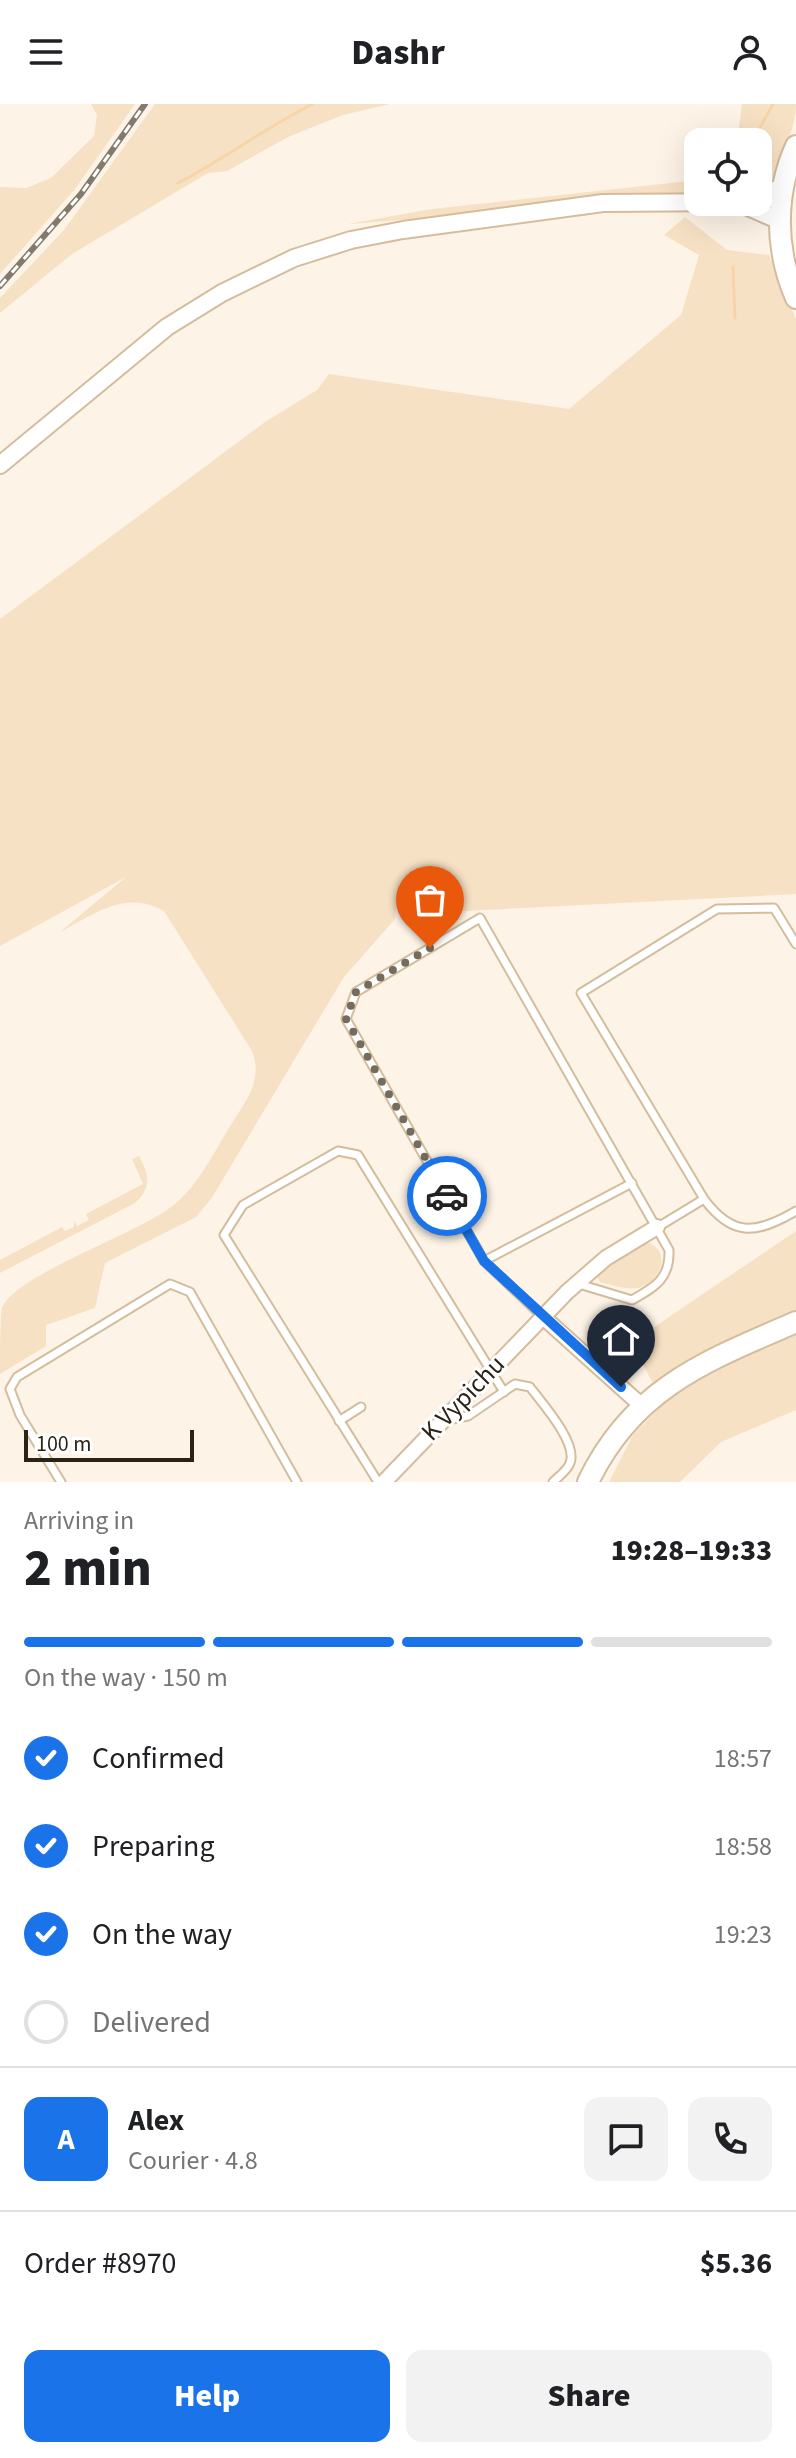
<!DOCTYPE html>
<meta charset="utf-8">
<style>
:root{--surface:#fff;--page:#f2f2f2;--text:#202124;--muted:#757577;--line:#e0e0e0;--accent:#1a73e8}
body{margin:0;font-family:"Source Sans 3",sans-serif;background:var(--page);color:var(--text);height:100vh;display:flex;flex-direction:column;font-size:30px;white-space:nowrap}
*{box-sizing:border-box;margin:0}
p{font-size:26px;color:var(--muted)}
.icon{flex:none;width:44px;height:44px;fill:none;stroke:currentColor;stroke-width:2;stroke-linecap:round;stroke-linejoin:round}
.map{position:relative;height:1378px;overflow:hidden}
.panel{display:flex;flex-direction:column;background:var(--surface);flex:1}
.panel>*{flex:none}
.tools{position:absolute;left:684px;top:24px;display:grid;gap:16px}
.tools a{display:grid;place-items:center;width:88px;height:88px;border-radius:16px;background:var(--surface);box-shadow:0 8px 32px #0002;font-size:40px}
.scale{position:absolute;left:24px;bottom:20px;width:170px;box-sizing:border-box;padding-left:8px;border:4px solid #2c2317;border-top:0;font-size:22px;line-height:28px;white-space:nowrap;color:#2c2317;-webkit-text-stroke:6px #fff;paint-order:stroke}
.pin{position:absolute;display:grid;place-items:center;width:68px;height:68px;color:#fff;margin:-82px -34px;border-radius:50% 50% 50% 0;rotate:-45deg;box-shadow:0 0 8px #0007}
.pin .icon{rotate:45deg}
.courier{position:absolute;display:grid;place-items:center;width:80px;height:80px;margin:-40px;border:6px solid #1a73e8;border-radius:50%;background:#fff;color:#222;box-shadow:0 2px 10px #0007}
.head em{font-style:normal;font-weight:800}
.head div{display:flex;flex-direction:column-reverse}
.head{display:flex;align-items:center;justify-content:space-between;height:136px;padding:0 24px}
h1{font-size:52px;font-weight:800;line-height:60px}
.bar{display:grid;grid-template-columns:repeat(4,1fr);gap:12px 8px;align-content:center;height:96px;padding:0 24px}
.bar i{height:10px;border-radius:6px;background:var(--line)}
.bar .active{background:var(--accent)}
.bar p{grid-column:span 4}
.line{display:flex;align-items:center;gap:20px;padding:0 24px;border-top:2px solid var(--line)}
.line div{flex:1}
.round{display:grid;place-items:center;flex:none;width:84px;height:84px;border-radius:16px;background:var(--page)}
ol{padding:0 24px;list-style:none}
li{display:flex;align-items:center;gap:24px;height:88px}
li p{margin-inline-start:auto}
li .icon{padding:8px;border-radius:50%;background:var(--accent);color:#fff;stroke-width:4}
li:last-child{color:var(--muted)}
li i{width:44px;height:44px;border:4px solid var(--line);border-radius:50%}
.cta{display:flex;gap:16px;margin-top:auto;padding:16px 24px}
.cta a{flex:1;height:92px;border-radius:16px;background:var(--accent);color:#fff;font-size:32px;font-weight:800;line-height:92px;text-align:center}
.cta a+a{background:var(--page);color:var(--text)}
header{display:flex;justify-content:space-between;align-items:center;height:104px;padding:0 24px;background:var(--surface);font-size:36px;font-weight:800}
.map>svg:first-child{display:block}
.green{fill:#f7e1c4}
.lines{fill:none;stroke-linecap:round;stroke-linejoin:round}
.stream{stroke:#f7d5a7;stroke-width:3}
.service-casing{stroke:#d4bd9d;stroke-width:11}
.minor-casing{stroke:#d4bd9d;stroke-width:18}
.tertiary-casing{stroke:#d4bd9d;stroke-width:20}
.secondary-casing{stroke:#d4bd9d;stroke-width:24}
.service{stroke:#fff;stroke-width:7}
.minor{stroke:#fff;stroke-width:14}
.tertiary{stroke:#fff;stroke-width:16}
.secondary{stroke:#fff;stroke-width:20}
.rail-casing{stroke:#837a6e;stroke-width:6}
.rail{stroke:#fff;stroke-width:3;stroke-dasharray:9;stroke-linecap:butt}
.done{stroke:#756c5f;stroke-width:8;stroke-dasharray:0 14.4}
.route{stroke:#1a73e8;stroke-width:10}
.labels{text-anchor:middle;dominant-baseline:central;stroke-width:6;stroke-linejoin:round;paint-order:stroke}
.street-label{font-size:26px;fill:#2c2317;stroke:#fff}
</style>
<header><svg class="icon" aria-label="menu" viewBox="0 0 24 24"><path d="M4 6h16M4 12h16M4 18h16"/></svg>Dashr<svg class="icon" aria-label="person" viewBox="0 0 24 24"><circle cx="12" cy="8" r="4"/><path d="M4 21q1-7 8-7t8 7"/></svg></header>
<div class="map">
<svg width="796" height="1378" viewBox="0 0 796 1378">
<rect width="100%" height="100%" fill="#fdf3e6"/>
<g class="green">
<polygon points="91,0 135,0 75,85 0,170 0,83 26,84 51,74 94,32 97,11"/>
<polygon points="155,0 390,0 343,11 288,33 227,67 208,69 72,150 0,209 0,194 64,126"/>
<path d="M 742,0 L 796,0 C 796,28 776,62 767,90 L 758,90 L 758,38 L 737,38 Z"/>
<polygon points="698,76 698,94 348,120 432,105"/>
<path d="M 685,113 L 727,146 L 769,151 L 796,215 L 796,790 L 425,809 L 397,798 L 395,815 L 344,873 L 211,1095 L 196,1113 L 105,1159 L 95,1204 L 46,1221 L 46,1242 L 0,1270 C 0,1254 0,1215 2,1203 C 20,1168 139,1130 175,1100 C 200,1079 215,1046 232,1019 C 247,995 263,976 252,947 L 164,807 C 126,785 94,810 60,828 L 126,773 L 0,842 L 0,515 L 265,318 L 317,286 L 329,270 L 569,305 L 681,211 L 699,151 L 664,131 Z"/>
<path d="M 139,1052 C 149,1071 152,1083 135,1099 L 0,1169 L 0,1156 L 62,1123 L 65,1127 L 74,1123 L 74,1116 L 77,1122 L 89,1116 L 86,1110 L 143,1080 L 132,1055 Z"/>
<polygon points="796,1127 796,1306 721,1338 680,1378 609,1378 633,1331 663,1300 632,1238"/>
<path d="M 642,1137 C 673,1142 663,1178 638,1184 C 626,1186 612,1181 600,1178 L 595,1170 Z"/>
</g>
<g class="lines">
<g class="stream">
<polyline points="752,38 773,0"/>
<path d="M 178,79 C 225,55 266,23 313,0"/>
<polyline points="733,163 735,214"/>
</g>
<g class="service-casing">
<g id="service">
<path d="M 796,840 L 774,804 L 717,805 L 581,889 L 704,1095 C 733,1134 757,1130 796,1107"/>
<polyline points="658,1123 704,1095"/>
<polyline points="484,1157 632,1079"/>
<path d="M 542,1212 L 484,1157 L 346,915 L 356,888 L 480,814 L 669,1146 C 670,1175 655,1183 632,1196 L 579,1180"/>
<path d="M 447,1316 L 468,1312 L 515,1280 L 530,1283 C 542,1299 578,1339 570,1359 C 567,1367 559,1372 553,1378"/>
<polyline points="339,1317 361,1303"/>
<polyline points="61,1378 20,1311 10,1285 17,1273 170,1180 190,1188 297,1378"/>
<polyline points="378,1378 224,1131 243,1101 338,1047 358,1051 504,1288"/>
</g>
</g>
<g class="minor-casing">
<g id="minor">
<polyline points="542,1212 642,1302"/>
<polyline points="384,1378 567,1188 606,1154 657,1123"/>
</g>
</g>
<g class="tertiary-casing">
<g id="tertiary">
<polyline points="758,94 783,82"/>
<polyline points="739,99 780,117"/>
<polyline points="0,361 167,223 222,189 294,154 351,136 403,126 603,99 742,98"/>
</g>
</g>
<g class="secondary-casing">
<g id="secondary">
<path d="M 796,42 C 774,91 775,146 796,194"/>
<path d="M 588,1378 C 633,1284 706,1257 796,1218"/>
</g>
</g>
<use href="#service" class="service"/>
<use href="#minor" class="minor"/>
<use href="#tertiary" class="tertiary"/>
<use href="#secondary" class="secondary"/>
<g class="rail-casing">
<polyline id="rail" points="0,182 81,90 145,0"/>
</g>
<use href="#rail" class="rail"/>
</g>
<g class="lines">
<polyline class="done" points="430,844 356,888 346,915 447,1092"/>
<polyline class="route" points="447,1092 484,1157 621,1283"/>
</g>
<g class="labels">
<g class="street-label">
<text transform="translate(463 1294) rotate(-46)">K Vypichu</text>
</g>
</g>
</svg>
<div class="tools">
<a><svg class="icon" aria-label="locate" viewBox="0 0 24 24"><circle cx="12" cy="12" r="6"/><path d="M12 2v4M12 18v4M2 12h4M18 12h4"/></svg></a>
</div>
<div class="scale">100 m</div>
<div class="pin" style="left:430px;top:844px;background:#ea580c"><svg class="icon" aria-label="bag" viewBox="0 0 24 24"><path d="M5 8h14l-1 12H6zM9 8a3 3 0 0 1 6 0"/></svg></div>
<div class="pin" style="left:621px;top:1283px;background:#1f2937"><svg class="icon" aria-label="home" viewBox="0 0 24 24"><path d="M3 11l9-7 9 7M6 9v11h12V9"/></svg></div>
<div class="courier" style="left:447px;top:1092px"><svg class="icon" aria-label="car" viewBox="0 0 24 24"><path d="M5 17H2v-5l4-1 3-4h7l3 4 3 1v5h-3M9 17h6M6 11h13"/><circle cx="7" cy="17" r="2"/><circle cx="17" cy="17" r="2"/></svg></div>
</div>
<section class="panel">
<div class="head"><div><h1>2 min</h1><p>Arriving in</p></div><em>19:28–19:33</em></div>
<div class="bar"><i class="active"></i><i class="active"></i><i class="active"></i><i></i><p>On the way · 150 m</p></div>
<ol>
<li><svg class="icon" aria-label="check" viewBox="0 0 24 24"><path d="M5 12l5 5 9-10"/></svg>Confirmed<p>18:57</p></li>
<li><svg class="icon" aria-label="check" viewBox="0 0 24 24"><path d="M5 12l5 5 9-10"/></svg>Preparing<p>18:58</p></li>
<li><svg class="icon" aria-label="check" viewBox="0 0 24 24"><path d="M5 12l5 5 9-10"/></svg>On the way<p>19:23</p></li>
<li><i></i>Delivered</li>
</ol>
<div class="line" style="height:144px"><b class="round" style="background:var(--accent);color:#fff">A</b><div><b>Alex</b><p>Courier · 4.8</p></div><a class="round"><svg class="icon" aria-label="chat" viewBox="0 0 24 24"><path d="M4 5h16v11H9l-5 4z"/></svg></a><a class="round"><svg class="icon" aria-label="phone" viewBox="0 0 24 24"><path d="M5 4h4l2 5-3 2q2 4 5 5l2-3 5 2v4C11 20 4 13 5 4z"/></svg></a></div>
<div class="line" style="height:104px"><div>Order #8970</div><b>$5.36</b></div>
<div class="cta"><a>Help</a><a>Share</a></div>
</section>
